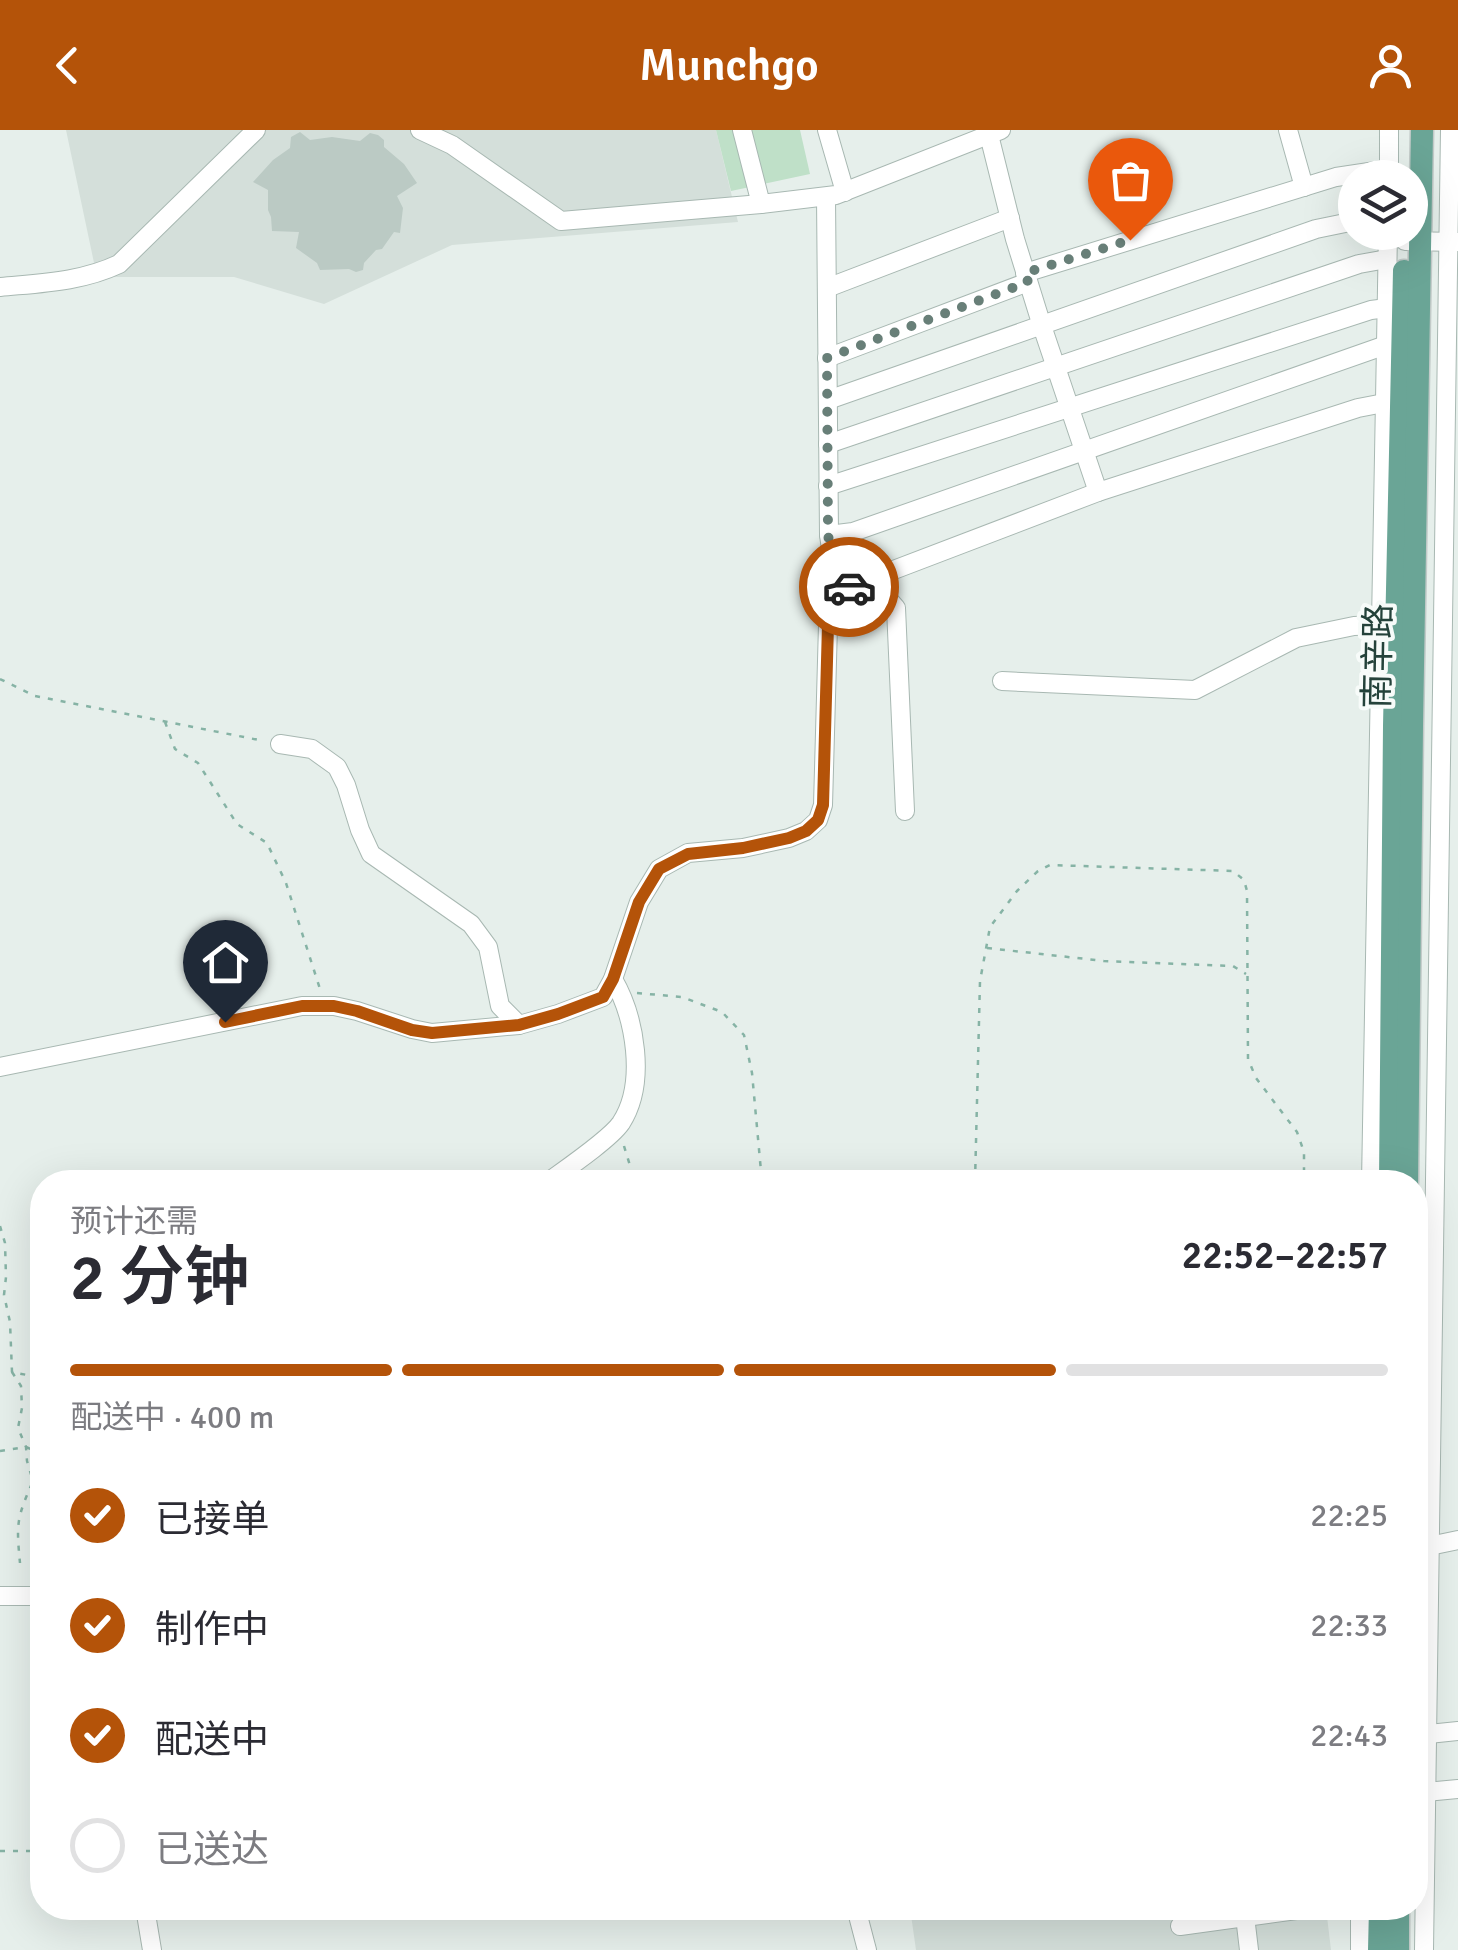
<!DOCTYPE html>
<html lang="zh">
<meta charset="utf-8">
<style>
:root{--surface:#fff;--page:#f7f7f7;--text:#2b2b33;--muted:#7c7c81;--line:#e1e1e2;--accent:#b45309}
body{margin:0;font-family:Signika,"Noto Sans SC",sans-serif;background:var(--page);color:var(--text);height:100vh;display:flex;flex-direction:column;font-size:38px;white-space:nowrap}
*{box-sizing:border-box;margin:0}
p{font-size:32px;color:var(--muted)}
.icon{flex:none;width:55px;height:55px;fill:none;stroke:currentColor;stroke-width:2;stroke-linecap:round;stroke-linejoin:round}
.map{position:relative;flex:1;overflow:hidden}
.panel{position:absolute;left:30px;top:1040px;width:1398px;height:750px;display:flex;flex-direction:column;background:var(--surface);border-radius:40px;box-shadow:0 10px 40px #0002}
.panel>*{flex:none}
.tools{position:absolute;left:1338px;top:30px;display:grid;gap:20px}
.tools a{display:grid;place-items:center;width:90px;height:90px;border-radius:50%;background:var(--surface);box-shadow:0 10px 40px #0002;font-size:50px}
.pin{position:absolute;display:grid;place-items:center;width:85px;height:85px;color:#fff;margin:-102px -42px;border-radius:50% 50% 50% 0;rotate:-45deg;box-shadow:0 0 10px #0007}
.pin .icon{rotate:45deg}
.courier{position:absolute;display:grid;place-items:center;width:100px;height:100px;margin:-50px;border:8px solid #b45309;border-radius:50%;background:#fff;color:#222;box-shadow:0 2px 12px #0007}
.summary em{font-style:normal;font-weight:600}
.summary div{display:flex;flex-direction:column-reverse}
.summary{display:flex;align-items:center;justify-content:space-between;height:170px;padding:0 40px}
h1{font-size:65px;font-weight:600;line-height:75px}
.bar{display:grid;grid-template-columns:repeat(4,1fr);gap:15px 10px;align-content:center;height:120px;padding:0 40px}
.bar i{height:12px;border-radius:8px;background:var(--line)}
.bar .current{background:var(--accent)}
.bar p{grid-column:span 4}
ol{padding:0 40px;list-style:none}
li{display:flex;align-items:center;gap:30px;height:110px}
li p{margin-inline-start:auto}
li .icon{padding:10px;border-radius:50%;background:var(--accent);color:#fff;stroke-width:4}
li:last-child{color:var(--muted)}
li i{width:55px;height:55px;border:5px solid var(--line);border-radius:50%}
header{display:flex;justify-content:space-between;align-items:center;height:130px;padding:0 40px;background:var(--accent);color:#fff;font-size:45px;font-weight:600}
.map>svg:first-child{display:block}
.built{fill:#d4dfda}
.green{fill:#bfe0c8}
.building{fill:#bbcac4}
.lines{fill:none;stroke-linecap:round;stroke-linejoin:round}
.minor-casing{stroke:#a8b8b2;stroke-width:20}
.major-casing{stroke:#c2cac8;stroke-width:25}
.path{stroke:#86b3a5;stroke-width:2.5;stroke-dasharray:5 8;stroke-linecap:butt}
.minor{stroke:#fff;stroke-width:18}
.major{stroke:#6aa596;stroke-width:22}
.done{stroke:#687f78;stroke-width:10;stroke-dasharray:0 18}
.route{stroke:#b45309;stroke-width:12}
.labels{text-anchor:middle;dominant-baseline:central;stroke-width:8;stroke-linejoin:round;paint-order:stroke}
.street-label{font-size:35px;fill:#24423a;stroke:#f7fbf9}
</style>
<header><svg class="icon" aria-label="back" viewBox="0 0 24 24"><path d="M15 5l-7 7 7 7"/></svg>Munchgo<svg class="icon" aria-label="person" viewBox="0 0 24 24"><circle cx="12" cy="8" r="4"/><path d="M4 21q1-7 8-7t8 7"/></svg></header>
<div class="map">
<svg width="1458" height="1820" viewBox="0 0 1458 1820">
<rect width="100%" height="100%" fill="#e6efeb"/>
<g class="built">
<polygon points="66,0 716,0 738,92 452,115 324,174 234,147 97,147"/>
<polygon points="910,1778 1326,1778 1331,1820 916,1820"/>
</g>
<polygon class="green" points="716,0 800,0 810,44 731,61"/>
<polygon class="building" points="300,2 310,10 332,7 360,11 370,3 378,5 384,10 384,17 404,34 417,53 397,66 403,78 400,103 394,102 382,119 376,120 364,133 363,140 356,142 349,139 320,140 317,133 296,118 299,102 272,101 271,87 268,80 268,60 253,52 273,30 290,18 291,7"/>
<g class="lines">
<g class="minor-casing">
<g id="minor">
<polyline points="420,0 452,15 561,91 761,74"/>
<polyline points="742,0 761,74 836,65 1001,0"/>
<polyline points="827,0 845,62"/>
<polyline points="1288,0 1304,57"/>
<polyline points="989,5 1015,109 1042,196 1098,362"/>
<polyline points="1389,48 1389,0"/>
<polyline points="826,67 829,405 832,426 849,457 888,469 896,478 905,681"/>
<polyline points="1405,111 1458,112"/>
<polyline points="1025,143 1336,47 1389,39"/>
<path d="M 0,157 C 41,153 81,152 119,134 L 256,0"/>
<polyline points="827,158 1010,88"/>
<polyline points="827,228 1028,152"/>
<polyline points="828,270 1316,99 1355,91"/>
<polyline points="828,314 1359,134 1387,129"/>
<polyline points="828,356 1371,180 1387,178"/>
<polyline points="829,405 853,402 1386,215"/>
<polyline points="1002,551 1195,560 1296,508 1354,496 1380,495"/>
<polyline points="280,614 312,619 337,637 346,655 360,700 371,724 471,794 488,817 500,876 519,895"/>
<polyline points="0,937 302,876 334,876 357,881 412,899 432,903 519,895 558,884 603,867 613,849 639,772 659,739 688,723 743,718 789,708 806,701 818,690 823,675 829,459 849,457 1098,362 1358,278 1384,273"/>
<path d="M 548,1052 C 566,1039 610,1009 621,993 C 647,953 635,887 613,849"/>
<polyline points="1371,1052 1388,102"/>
<polyline points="1415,1419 1458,1410"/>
<polyline points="0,1466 42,1466"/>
<polyline points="1419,1605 1458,1601"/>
<polyline points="1415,1663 1458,1659"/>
<polyline points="145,1778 152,1820"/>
<polyline points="856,1778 867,1820"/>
<polyline points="1244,1778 1249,1820"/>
<polyline points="1180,1796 1311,1778"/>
<polyline points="1360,1820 1360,1778"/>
<polyline points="1424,1820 1450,0"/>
</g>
</g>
<g class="major-casing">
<g id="major">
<polyline points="1390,1052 1394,596 1404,141"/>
<polyline points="1407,1052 1412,596 1422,0"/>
<polyline points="1379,1820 1380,1778"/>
<polyline points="1398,1820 1398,1778"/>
</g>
</g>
<g class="path">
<polyline points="0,549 35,566 264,611"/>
<polyline points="165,592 175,619 198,633 237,694 267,713 286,753 320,859"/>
<polyline points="987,818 1104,831 1233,836 1246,844"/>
<polyline points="637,863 682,867 722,882 744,905 752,943 762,1052"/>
<polyline points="624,1016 635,1052"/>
<polyline points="1308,1051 1355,1051"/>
<polyline points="975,1052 980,851 990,797 1017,761 1038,741 1050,735 1233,741 1244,750 1247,761 1248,929 1256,948 1297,1002 1304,1022 1304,1051"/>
<polyline points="0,1096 5,1113 6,1147 4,1165 10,1192 12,1242 42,1248"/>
<path d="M 12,1242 L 21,1256 L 22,1278 L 18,1298 L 26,1317 L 27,1331 L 33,1351 C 17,1388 16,1392 20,1433"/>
<polyline points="0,1321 26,1317 42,1324"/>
<polyline points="0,1721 42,1721"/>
</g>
<use href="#minor" class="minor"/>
<use href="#major" class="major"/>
</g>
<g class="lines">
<polyline class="done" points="849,457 832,426 828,405 827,228 1028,152 1025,143 1130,110"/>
<polyline class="route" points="225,892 302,876 334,876 357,881 412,900 432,903 519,895 558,884 603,867 613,849 639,772 659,739 688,724 743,718 789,708 806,701 818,690 823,675 829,459 849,457"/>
</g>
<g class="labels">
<g class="street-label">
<text transform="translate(1378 526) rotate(-89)">南辛路</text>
</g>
</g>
</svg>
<div class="tools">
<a><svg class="icon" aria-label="layers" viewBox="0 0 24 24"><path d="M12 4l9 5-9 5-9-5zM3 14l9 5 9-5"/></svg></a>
</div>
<div class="pin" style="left:1130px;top:110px;background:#ea580c"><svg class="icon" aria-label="bag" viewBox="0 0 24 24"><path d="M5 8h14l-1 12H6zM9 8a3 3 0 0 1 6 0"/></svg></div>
<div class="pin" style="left:225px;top:892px;background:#1f2937"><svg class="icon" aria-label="home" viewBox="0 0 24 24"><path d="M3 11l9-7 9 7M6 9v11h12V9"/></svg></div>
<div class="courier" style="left:849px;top:457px"><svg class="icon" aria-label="car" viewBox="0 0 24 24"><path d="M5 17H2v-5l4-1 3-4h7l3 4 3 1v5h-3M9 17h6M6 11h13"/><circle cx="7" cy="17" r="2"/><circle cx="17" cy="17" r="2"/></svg></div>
<section class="panel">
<div class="summary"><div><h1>2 分钟</h1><p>预计还需</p></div><em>22:52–22:57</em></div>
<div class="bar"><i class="current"></i><i class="current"></i><i class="current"></i><i></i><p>配送中 · 400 m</p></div>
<ol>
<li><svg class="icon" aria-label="check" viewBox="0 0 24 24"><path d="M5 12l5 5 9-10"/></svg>已接单<p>22:25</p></li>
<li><svg class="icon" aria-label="check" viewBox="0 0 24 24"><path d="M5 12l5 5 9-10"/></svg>制作中<p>22:33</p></li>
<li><svg class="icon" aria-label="check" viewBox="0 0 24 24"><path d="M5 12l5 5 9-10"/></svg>配送中<p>22:43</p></li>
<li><i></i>已送达</li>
</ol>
</section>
</div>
